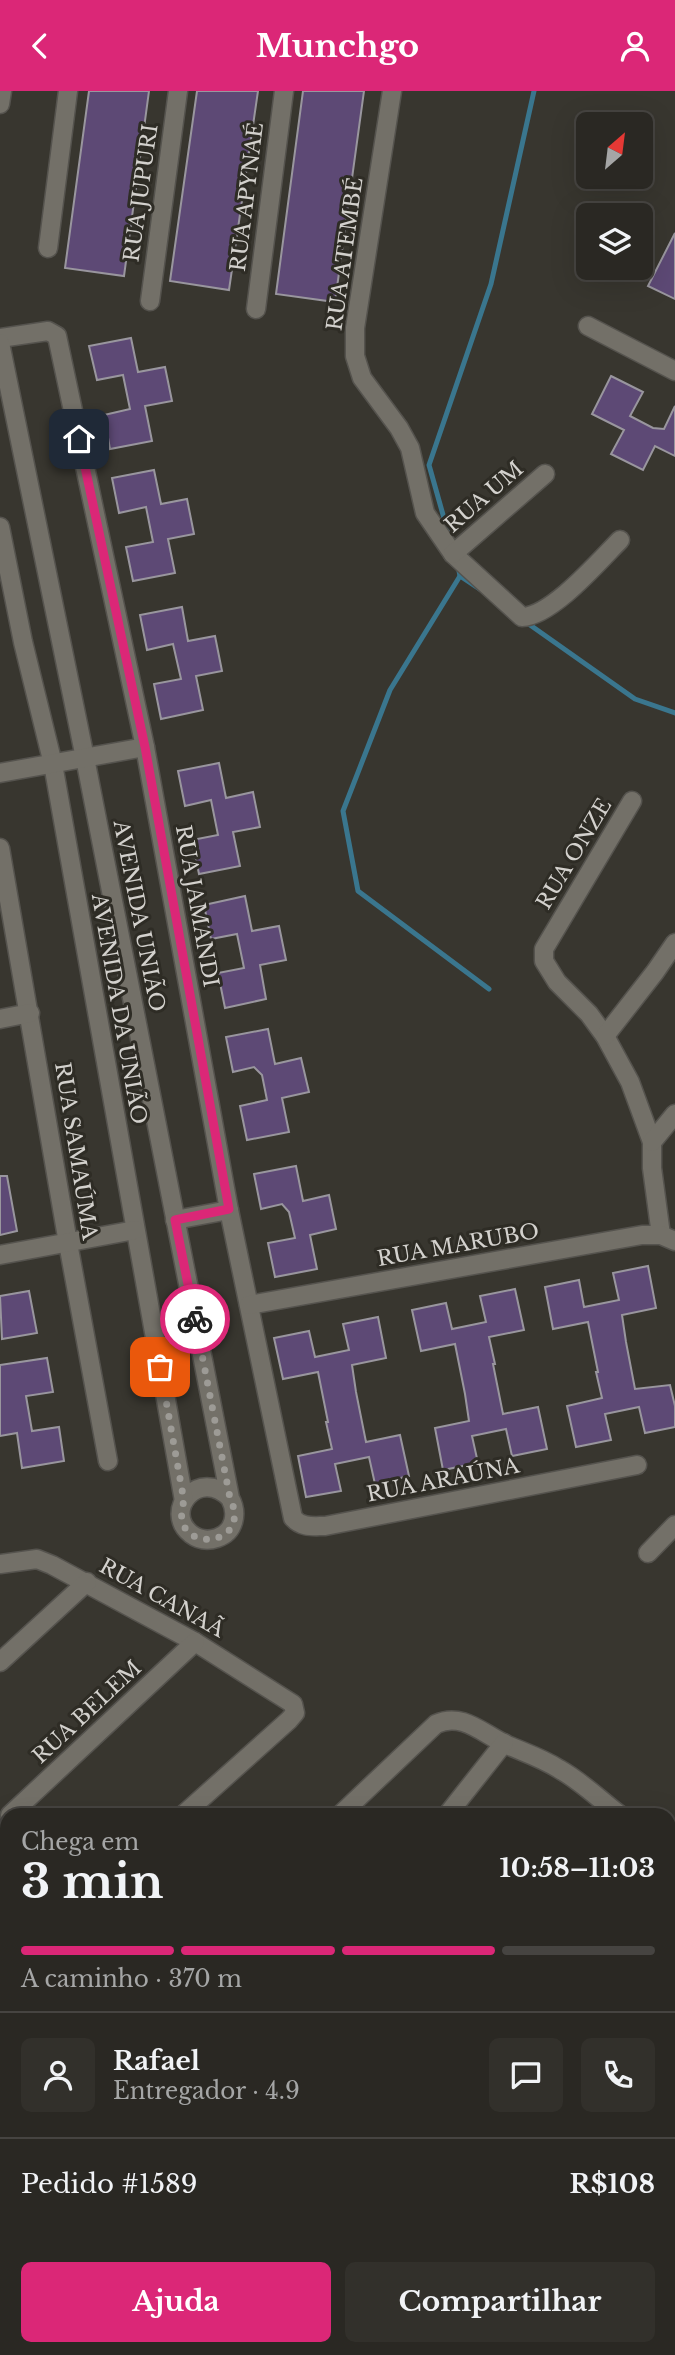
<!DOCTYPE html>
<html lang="pt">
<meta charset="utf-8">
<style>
:root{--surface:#2a2823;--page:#32302b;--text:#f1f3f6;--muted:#a5a6a6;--line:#464441;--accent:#db2777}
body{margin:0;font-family:"Libre Baskerville",serif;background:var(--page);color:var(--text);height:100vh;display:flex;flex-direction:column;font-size:26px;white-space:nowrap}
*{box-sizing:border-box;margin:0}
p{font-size:23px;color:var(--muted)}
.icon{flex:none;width:38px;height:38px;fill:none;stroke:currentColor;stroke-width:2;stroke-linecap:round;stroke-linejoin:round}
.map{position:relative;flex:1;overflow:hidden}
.details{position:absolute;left:0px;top:1717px;width:676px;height:548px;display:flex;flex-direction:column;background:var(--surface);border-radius:21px 21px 0 0;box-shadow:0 7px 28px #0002,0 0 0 2px var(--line)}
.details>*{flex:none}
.needle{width:46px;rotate:28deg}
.controls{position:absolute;left:576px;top:21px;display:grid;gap:14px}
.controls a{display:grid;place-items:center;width:77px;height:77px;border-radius:10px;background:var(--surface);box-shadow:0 7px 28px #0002,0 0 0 2px var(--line);font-size:35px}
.pin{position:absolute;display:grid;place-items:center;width:60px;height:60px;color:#fff;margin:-30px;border-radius:14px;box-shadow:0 4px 10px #0006}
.courier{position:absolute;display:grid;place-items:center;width:70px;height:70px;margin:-35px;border:5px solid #db2777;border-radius:50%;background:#fff;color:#222;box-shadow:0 2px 9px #0007}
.head em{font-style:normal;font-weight:700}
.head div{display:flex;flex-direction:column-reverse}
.head{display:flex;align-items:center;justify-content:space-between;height:119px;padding:0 21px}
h1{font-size:46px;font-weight:700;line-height:52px}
.bar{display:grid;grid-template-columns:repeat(4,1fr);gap:10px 7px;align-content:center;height:84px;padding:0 21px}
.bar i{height:9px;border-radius:5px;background:var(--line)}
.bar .selected{background:var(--accent)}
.bar p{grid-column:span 4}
.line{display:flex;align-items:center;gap:18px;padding:0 21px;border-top:2px solid var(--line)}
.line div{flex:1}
.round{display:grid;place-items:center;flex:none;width:74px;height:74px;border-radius:10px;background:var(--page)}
.cta{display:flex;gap:14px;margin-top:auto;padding:14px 21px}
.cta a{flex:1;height:80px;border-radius:10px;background:var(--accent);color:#fff;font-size:28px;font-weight:700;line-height:80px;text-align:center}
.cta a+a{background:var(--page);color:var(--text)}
header{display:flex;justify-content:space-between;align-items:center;height:91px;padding:0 21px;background:var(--accent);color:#fff;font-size:32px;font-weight:700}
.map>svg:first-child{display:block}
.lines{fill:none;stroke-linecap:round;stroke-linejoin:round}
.stream{stroke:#3a768e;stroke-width:5}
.building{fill:#5d4975;stroke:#99969e;stroke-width:2}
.minor-casing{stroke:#55534e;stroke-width:21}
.minor{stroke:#737068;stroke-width:18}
.done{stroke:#9d9b96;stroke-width:7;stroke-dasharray:0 12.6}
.route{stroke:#db2777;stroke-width:9}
.labels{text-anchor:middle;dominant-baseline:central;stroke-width:6;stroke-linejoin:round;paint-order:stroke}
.street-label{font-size:21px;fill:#d3d1cd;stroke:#2e2c25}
</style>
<header><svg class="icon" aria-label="back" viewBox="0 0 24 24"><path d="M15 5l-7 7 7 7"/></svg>Munchgo<svg class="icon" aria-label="person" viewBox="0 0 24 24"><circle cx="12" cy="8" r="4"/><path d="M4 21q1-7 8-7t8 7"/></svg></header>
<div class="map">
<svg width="675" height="2264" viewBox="0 0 675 2264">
<rect width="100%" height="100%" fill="#38362f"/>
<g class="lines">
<g class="stream">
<polyline points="449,445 429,374 491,193 534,0"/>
<polyline points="458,475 460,485 390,599 343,720 358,800 489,898"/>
<polyline points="460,485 481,499"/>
<polyline points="523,529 635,608 675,622"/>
</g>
</g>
<g class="building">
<polygon points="89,0 149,0 124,185 65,177"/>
<polygon points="197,0 258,0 229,199 170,190"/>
<polygon points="303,0 364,0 335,211 276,203"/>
<polygon points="675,142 675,208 648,195"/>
<polygon points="131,247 138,281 165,276 172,310 145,315 152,350 110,358 104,324 130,318 123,284 97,289 89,255"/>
<polygon points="611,285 643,301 630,325 653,337 664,338 675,315 675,365 655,355 643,379 611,363 624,339 592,323"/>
<polygon points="154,379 161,413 187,408 194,443 168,448 175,482 133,490 126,456 153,451 146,416 119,422 112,387"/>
<polygon points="182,516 188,550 215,545 222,580 196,585 203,619 161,628 154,593 181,588 173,553 147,559 140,524"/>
<polygon points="219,672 226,707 253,701 260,736 233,741 240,775 199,783 192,749 218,744 211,709 185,715 178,680"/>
<polygon points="245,805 252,840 279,835 286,869 260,874 266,908 225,917 218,882 244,877 237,843 211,848 204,814"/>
<polygon points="268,938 275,973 301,967 309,1001 282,1007 289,1041 247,1049 240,1015 267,1009 262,984 254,976 233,981 226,946"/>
<polygon points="296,1075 303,1110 329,1104 336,1138 310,1144 317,1178 275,1186 268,1152 295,1147 289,1121 282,1113 261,1118 254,1083"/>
<polygon points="0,1085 7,1085 17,1140 0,1144"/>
<polygon points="648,1175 656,1217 622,1224 626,1251 635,1298 670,1294 675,1315 675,1336 645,1342 639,1316 605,1323 611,1349 576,1356 567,1315 602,1307 596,1281 598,1281 588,1231 553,1238 545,1196 579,1189 584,1216 619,1209 613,1182"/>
<polygon points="515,1198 524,1239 489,1246 495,1273 493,1273 503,1323 538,1316 547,1358 512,1365 506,1338 472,1345 478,1372 443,1379 435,1337 469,1330 465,1303 455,1253 421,1260 412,1219 446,1212 452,1238 486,1231 480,1205"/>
<polygon points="29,1200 37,1242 2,1248 0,1205"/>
<polygon points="378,1226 386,1267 352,1274 356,1301 366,1351 400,1344 409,1385 375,1393 369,1366 335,1373 341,1400 306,1406 298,1365 332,1358 326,1331 328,1331 318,1281 283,1288 274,1247 309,1240 315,1266 349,1259 343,1233"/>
<polygon points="47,1267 53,1301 26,1305 32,1340 59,1336 64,1370 22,1377 17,1342 0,1345 0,1274"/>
</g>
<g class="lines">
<g class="minor-casing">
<g id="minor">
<path d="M 392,0 L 355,237 L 355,265 L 362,287 L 399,337 L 410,357 L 425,422 L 453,463 L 522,526 C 552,525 599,470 620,449"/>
<polyline points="0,13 2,0"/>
<polyline points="48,157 68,0"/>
<polyline points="150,210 178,0"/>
<polyline points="256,218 284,0"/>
<polyline points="588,235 675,280"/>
<path d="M 0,247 L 48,240 L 57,245 L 145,656 L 229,1119 L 293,1427 C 302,1437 313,1435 325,1435 L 637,1374"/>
<path d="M 0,252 L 85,667 L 230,1407 C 238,1422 235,1441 217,1447 C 208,1450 199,1449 191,1443 C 162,1420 199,1376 230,1407"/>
<polyline points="0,436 23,551 53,673 184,1410"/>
<polyline points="453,463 545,383"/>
<polyline points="0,682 145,656"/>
<polyline points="632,710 544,858 544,870 557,891 589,923 605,945 630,991 652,1051 652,1077 661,1144"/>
<polyline points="0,757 68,1152 108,1370"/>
<polyline points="0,928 30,922"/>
<polyline points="605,945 655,881 675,852"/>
<polyline points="652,1051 675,1023"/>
<polyline points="175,1129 229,1119"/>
<polyline points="0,1164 135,1139"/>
<polyline points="249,1214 642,1144 661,1144 675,1150"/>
<polyline points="648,1462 675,1434"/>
<polyline points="0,1473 37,1468 52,1474 195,1551 293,1613 295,1622 289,1629 183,1724"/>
<polyline points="0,1571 87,1491"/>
<polyline points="10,1724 195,1551"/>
<path d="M 340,1724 L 436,1633 C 462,1621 482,1642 505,1653 C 523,1661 542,1667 559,1678 C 581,1690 600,1709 620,1724"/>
<polyline points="447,1724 504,1652"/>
<polyline points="0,1889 7,1882"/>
<polyline points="0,2012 7,2016"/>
<polyline points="0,2105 7,2101"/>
<polyline points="668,2201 675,2193"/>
<polyline points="0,2235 7,2230"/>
<polyline points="140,2258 142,2264"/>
<polyline points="600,2264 606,2258"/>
</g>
</g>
<use href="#minor" class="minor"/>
</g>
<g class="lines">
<path class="done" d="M 160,1276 L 184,1410 C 166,1464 255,1459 230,1407 L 195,1228"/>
<polyline class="route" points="79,348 145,656 229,1118 175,1129 195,1228"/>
</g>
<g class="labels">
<g class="street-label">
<text transform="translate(141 102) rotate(-82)">RUA JUPURI</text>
<text transform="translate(247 106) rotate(-83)">RUA APYNAÉ</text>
<text transform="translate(345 163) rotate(-82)">RUA ATEMBÉ</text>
<text transform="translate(484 406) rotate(-41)">RUA UM</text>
<text transform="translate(574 763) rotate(-59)">RUA ONZE</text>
<text transform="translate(197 815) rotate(80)">RUA JAMANDI</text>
<text transform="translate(139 825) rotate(79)">AVENIDA UNIÃO</text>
<text transform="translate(119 918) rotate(80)">AVENIDA DA UNIÃO</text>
<text transform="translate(76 1060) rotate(81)">RUA SAMAÚMA</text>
<text transform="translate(458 1154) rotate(-10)">RUA MARUBO</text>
<text transform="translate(443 1389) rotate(-11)">RUA ARAÚNA</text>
<text transform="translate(162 1507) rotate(29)">RUA CANAÃ</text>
<text transform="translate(87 1621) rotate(-43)">RUA BELEM</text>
</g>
</g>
</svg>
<div class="controls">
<a><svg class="needle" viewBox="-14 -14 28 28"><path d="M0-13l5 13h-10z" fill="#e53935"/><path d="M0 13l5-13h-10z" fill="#a5a6a6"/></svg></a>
<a><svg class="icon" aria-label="layers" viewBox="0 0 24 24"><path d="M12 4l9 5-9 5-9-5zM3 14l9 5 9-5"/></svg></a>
</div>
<div class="pin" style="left:160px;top:1276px;background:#ea580c"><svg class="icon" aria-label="bag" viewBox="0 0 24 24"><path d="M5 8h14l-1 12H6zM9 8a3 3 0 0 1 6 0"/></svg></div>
<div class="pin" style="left:79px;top:348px;background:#1f2937"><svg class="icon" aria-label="home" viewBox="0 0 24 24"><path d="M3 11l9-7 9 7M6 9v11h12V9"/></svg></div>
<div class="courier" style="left:195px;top:1228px"><svg class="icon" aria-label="bike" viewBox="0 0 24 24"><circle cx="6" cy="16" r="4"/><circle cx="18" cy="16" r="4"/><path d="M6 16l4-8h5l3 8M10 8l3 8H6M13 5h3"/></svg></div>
<section class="details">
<div class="head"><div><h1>3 min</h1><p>Chega em</p></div><em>10:58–11:03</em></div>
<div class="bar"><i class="selected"></i><i class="selected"></i><i class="selected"></i><i></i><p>A caminho · 370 m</p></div>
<div class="line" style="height:126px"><a class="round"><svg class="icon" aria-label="person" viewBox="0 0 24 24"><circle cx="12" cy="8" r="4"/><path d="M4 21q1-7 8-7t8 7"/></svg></a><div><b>Rafael</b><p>Entregador · 4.9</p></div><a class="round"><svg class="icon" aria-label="chat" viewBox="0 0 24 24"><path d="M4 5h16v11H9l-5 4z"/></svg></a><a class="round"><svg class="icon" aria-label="phone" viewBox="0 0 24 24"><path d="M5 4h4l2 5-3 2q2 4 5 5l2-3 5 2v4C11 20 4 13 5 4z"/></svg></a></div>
<div class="line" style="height:91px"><div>Pedido #1589</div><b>R$108</b></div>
<div class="cta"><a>Ajuda</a><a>Compartilhar</a></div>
</section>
</div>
